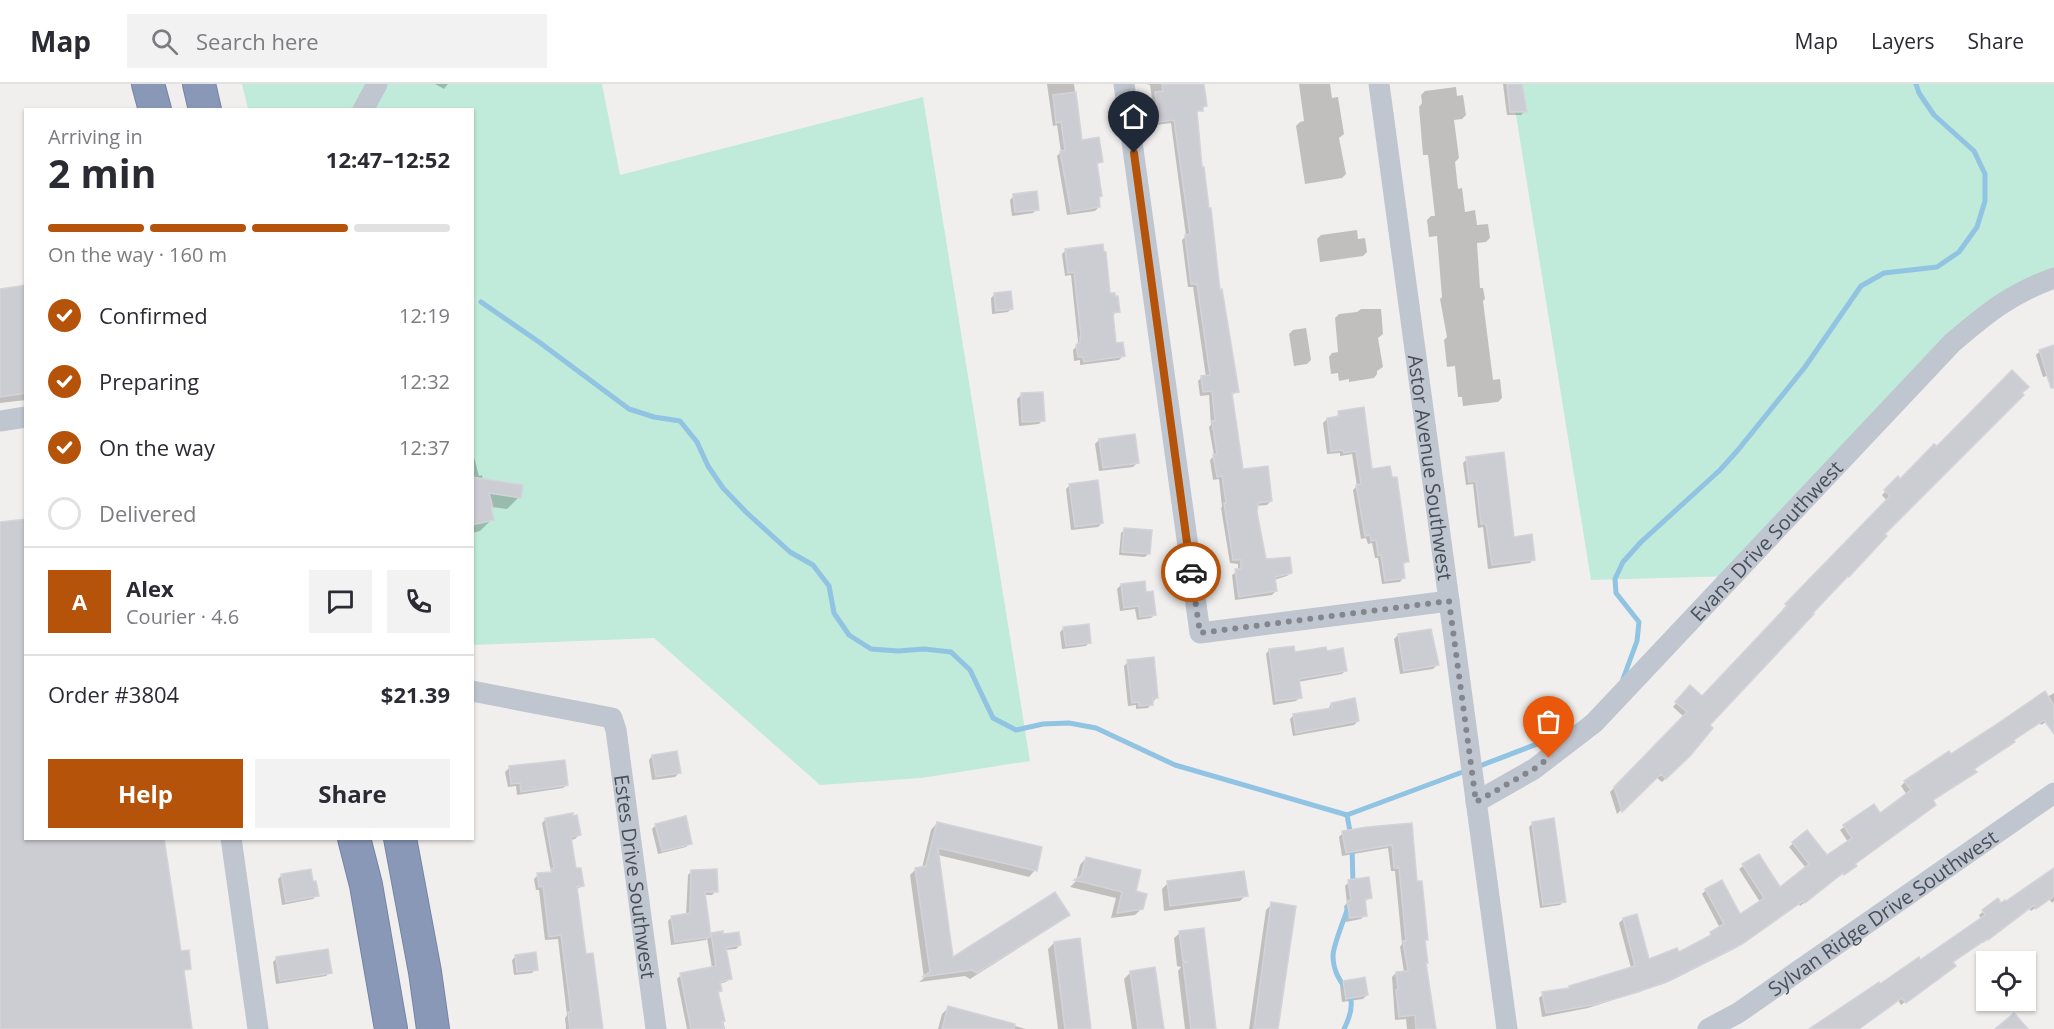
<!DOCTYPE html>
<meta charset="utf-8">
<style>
:root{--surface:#fff;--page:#f2f2f3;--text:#2b2b33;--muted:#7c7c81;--line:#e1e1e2;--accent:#b45309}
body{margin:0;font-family:"Open Sans",sans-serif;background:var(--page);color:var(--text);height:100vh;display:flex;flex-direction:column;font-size:22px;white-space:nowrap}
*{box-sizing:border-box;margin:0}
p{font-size:20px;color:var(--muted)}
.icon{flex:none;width:33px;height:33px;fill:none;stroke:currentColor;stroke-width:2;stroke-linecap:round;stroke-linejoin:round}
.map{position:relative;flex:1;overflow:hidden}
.drawer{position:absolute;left:24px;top:24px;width:450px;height:732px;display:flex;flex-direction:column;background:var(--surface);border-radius:0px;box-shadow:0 2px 4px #0004}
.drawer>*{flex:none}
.fabs{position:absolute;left:1976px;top:867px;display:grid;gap:12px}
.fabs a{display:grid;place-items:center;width:60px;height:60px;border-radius:0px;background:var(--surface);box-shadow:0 2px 4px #0004;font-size:30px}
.pin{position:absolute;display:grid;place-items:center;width:51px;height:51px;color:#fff;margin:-62px -26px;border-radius:50% 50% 50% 0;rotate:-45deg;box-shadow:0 0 6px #0007}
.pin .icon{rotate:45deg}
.courier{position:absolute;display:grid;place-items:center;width:60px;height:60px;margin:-30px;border:4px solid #b45309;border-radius:50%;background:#fff;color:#222;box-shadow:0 2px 8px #0007}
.head em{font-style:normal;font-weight:700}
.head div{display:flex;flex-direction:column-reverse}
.head{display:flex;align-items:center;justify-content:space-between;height:102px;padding:0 24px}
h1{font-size:39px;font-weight:700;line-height:45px}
.bar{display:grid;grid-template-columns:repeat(4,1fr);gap:9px 6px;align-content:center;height:72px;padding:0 24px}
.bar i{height:8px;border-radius:4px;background:var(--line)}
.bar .current{background:var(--accent)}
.bar p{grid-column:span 4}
.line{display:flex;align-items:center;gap:15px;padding:0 24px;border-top:2px solid var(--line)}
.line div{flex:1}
.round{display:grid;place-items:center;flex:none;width:63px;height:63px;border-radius:0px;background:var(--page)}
ol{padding:0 24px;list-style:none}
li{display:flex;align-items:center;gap:18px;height:66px}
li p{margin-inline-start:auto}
li .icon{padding:6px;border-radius:50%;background:var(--accent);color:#fff;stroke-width:4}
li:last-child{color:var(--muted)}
li i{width:33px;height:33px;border:3px solid var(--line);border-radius:50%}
.primary-button{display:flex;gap:12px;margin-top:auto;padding:12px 24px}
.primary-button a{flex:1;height:69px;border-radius:0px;background:var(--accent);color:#fff;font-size:24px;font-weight:700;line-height:69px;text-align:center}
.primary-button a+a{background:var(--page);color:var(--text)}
header{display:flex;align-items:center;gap:36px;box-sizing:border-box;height:84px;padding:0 30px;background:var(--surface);border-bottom:2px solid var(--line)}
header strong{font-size:28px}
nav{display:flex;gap:33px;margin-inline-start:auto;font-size:21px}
.search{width:420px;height:54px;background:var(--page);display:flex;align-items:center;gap:15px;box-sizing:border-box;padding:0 21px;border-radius:0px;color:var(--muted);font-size:22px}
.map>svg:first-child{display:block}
.green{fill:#c0ead9}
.shadow{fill:#0003}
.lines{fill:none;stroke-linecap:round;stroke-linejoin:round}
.stream{stroke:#91c3e3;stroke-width:5}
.building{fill:#ccccd3;stroke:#d3d3d9;stroke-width:1.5}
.highway-casing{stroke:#7683a4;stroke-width:34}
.minor{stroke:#c0c6cf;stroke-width:21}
.highway{stroke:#8a98b8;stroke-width:32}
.done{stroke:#83868e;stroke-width:6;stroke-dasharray:0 10.8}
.route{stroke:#b45309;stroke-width:8}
.labels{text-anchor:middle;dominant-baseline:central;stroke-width:6;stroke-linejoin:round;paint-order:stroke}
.street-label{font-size:20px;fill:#484e5a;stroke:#fff}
</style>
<header>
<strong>Map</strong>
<div class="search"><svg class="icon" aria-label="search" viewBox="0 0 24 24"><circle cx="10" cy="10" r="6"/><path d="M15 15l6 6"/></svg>Search here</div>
<nav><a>Map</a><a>Layers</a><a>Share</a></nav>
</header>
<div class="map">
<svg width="2054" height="945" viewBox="0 0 2054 945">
<rect width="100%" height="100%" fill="#f1efee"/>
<g class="green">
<polygon points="242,0 602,0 620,91 923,13 1030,677 921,694 820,701 654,554 473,561 472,26 248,25"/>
<polygon points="1511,0 2054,0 2054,198 1984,219 1734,492 1591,496"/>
</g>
<g class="shadow">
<polygon points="435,0 448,0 444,5"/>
<polygon points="1047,0 1074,0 1081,57 1101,77 1097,81 1101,112 1098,115 1099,123 1095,127 1067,131 1057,72 1061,68 1057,41 1053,42"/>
<polygon points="1147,0 1202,0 1205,22 1195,30 1201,85 1219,207 1237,307 1231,312 1242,387 1271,417 1267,421 1256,422 1264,477 1291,488 1287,492 1274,496 1276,507 1272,511 1235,516 1232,491 1238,487 1238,480 1230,479 1221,424 1222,423 1219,395 1213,396 1210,376 1214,372 1209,343 1211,341 1209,311 1200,312 1198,297 1202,293 1206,293 1193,203 1188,203 1182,156 1186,152 1171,39 1156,41 1150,1"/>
<polygon points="1299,0 1330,0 1332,14 1338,13 1344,50 1339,54 1346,90 1342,94 1305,100 1296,42 1300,38 1304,37"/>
<polygon points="1503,0 1520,0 1525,27 1521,31 1507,31"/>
<polygon points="1456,3 1457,12 1463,11 1466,31 1462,35 1454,36 1459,74 1455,78 1458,105 1462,104 1465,128 1475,126 1477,141 1488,140 1490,154 1486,158 1477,159 1480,204 1483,204 1485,215 1483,217 1493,296 1500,295 1502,314 1498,318 1463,322 1462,313 1458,313 1455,282 1447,283 1444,256 1447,253 1440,215 1442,213 1437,152 1429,153 1427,136 1431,132 1435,132 1428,71 1423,71 1419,23 1422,19 1421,11 1425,7"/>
<polygon points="1014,112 1037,125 1033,129 1012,132 1010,116"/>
<polygon points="1357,146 1358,155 1365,154 1367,168 1363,172 1320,178 1317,155 1321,151"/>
<polygon points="1066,166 1108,211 1118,227 1112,232 1115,260 1123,272 1119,276 1080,281 1080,276 1074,277 1073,266 1077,262 1078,257 1071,191 1065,192 1062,170"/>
<polygon points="26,203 26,316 0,319 0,206"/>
<polygon points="995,210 1012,224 1008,228 992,230 991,214"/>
<polygon points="1361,225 1381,225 1383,250 1378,254 1383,283 1377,287 1377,290 1374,294 1349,298 1349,295 1339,297 1338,289 1331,290 1329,273 1332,269 1338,268 1335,234 1339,230 1357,228"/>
<polygon points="1306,244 1311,276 1307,280 1294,282 1289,250 1293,246"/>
<polygon points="2054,263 2054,290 2043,293 2036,271 2040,267"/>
<polygon points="1021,311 1043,336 1039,340 1019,342 1017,315"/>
<polygon points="1339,328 1371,387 1407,477 1403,481 1403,494 1400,498 1382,500 1378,474 1375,474 1372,459 1368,460 1366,454 1361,455 1353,406 1357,402 1352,370 1340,372 1340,369 1327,370 1323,339 1327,335 1336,334"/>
<polygon points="1099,356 1137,379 1133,383 1099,387 1095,360"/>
<polygon points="1937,364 1883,450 1885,452 1708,641 1689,671 1662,698 1656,693 1617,730 1610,708 1684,633 1673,623 1686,607 1702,614 1785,526 1783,525 1887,417 1882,411 1898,395 1900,397"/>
<polygon points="472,366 479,392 482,391 483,396 519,413 507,425 492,423 489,425 492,435 480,447 472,449"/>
<polygon points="1467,375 1512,454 1533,475 1530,479 1488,485 1483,443 1478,444 1473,400 1466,401 1463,379"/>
<polygon points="1070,401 1102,439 1098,443 1071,446 1066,405"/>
<polygon points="1125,445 1149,469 1145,473 1119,471 1121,449"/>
<polygon points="1121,501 1145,510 1155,530 1151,534 1137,536 1135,525 1120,527 1117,505"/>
<polygon points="1064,544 1090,558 1086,562 1062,565 1060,548"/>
<polygon points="1398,551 1437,581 1433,585 1400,590 1394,555"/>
<polygon points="1269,566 1294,570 1346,586 1342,590 1298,598 1300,613 1296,617 1273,621 1266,570"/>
<polygon points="1128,578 1157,613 1148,624 1136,625 1136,621 1128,622 1124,582"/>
<polygon points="2054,609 2054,633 2041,641 2040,639 2012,657 2013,658 2009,662 1973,685 1971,692 1931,717 1930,724 1800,822 1799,820 1736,864 1666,899 1588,924 1542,933 1539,914 1543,910 1567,906 1570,903 1631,884 1619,839 1623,835 1636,832 1648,877 1678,870 1708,855 1711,849 1720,844 1702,810 1706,806 1740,832 1760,818 1739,785 1743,782 1758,772 1780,805 1806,784 1789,763 1806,748 1827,773 1848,758 1840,746 1844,743 1879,731 1907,711 1901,702 1905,698 1948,669 1950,672"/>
<polygon points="1331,620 1358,637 1354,641 1293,652 1290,635 1294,631 1328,626"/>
<polygon points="652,672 679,689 675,693 652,696 649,676"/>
<polygon points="509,684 567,701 563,704 517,711 516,702 508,703 505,688"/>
<polygon points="546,735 579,751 575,755 570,756 575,786 582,802 576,806 584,871 602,945 566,945 565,934 567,931 558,855 545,856 539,806 536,806 534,795 538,791 551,788 542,739"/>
<polygon points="937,739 1035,786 1029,793 938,771 952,876 1068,830 1061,837 970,895 965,892 919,898 924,894 910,791 916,785 922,784 931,746"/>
<polygon points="1533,739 1564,817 1560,821 1540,824 1529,743"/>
<polygon points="656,741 690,759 686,763 658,770 652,745"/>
<polygon points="1411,741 1416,799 1427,855 1424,858 1427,879 1425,881 1435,945 1437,945 1407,945 1406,935 1395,936 1392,893 1396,889 1404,888 1400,863 1402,860 1395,787 1391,787 1388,764 1342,772 1339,753 1343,749"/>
<polygon points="1086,774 1134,808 1142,824 1135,831 1111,834 1116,814 1070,803 1076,797 1080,781"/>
<polygon points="692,787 716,807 712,811 704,811 710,852 711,850 722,852 740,861 736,865 725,866 730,894 726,898 719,900 720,907 717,910 725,945 687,945 677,895 681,891 712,884 707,854 706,856 671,861 668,837 672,833 686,831 688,791"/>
<polygon points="2054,790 2054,817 2052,819 2049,815 2031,827 2029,824 1983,859 1982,858 1952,879 1950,886 1901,921 1898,916 1859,945 1813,945 1920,878 1981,835 1979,831 1998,816 2001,821"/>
<polygon points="282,791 317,811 313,815 282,821 278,795"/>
<polygon points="1349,798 1371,813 1364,818 1365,831 1361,835 1346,838 1344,822 1347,819 1345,802"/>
<polygon points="1168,799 1246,811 1240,817 1164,827 1162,805"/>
<polygon points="1272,820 1277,945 1249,945 1266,826"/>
<polygon points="1180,849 1214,945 1185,945 1178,887 1181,883 1177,882 1174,854"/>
<polygon points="1054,859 1089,945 1058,945 1048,865"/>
<polygon points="516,872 536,885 532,889 514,891 512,876"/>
<polygon points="277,874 330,888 326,892 276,900 273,878"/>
<polygon points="1130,889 1163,945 1132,945 1124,895"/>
<polygon points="1344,898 1367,911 1363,915 1342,918 1340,902"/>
<polygon points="948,924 1026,945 938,945 942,930"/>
</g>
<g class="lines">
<g class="stream">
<polyline points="481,218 539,258 629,325 654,333 680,337 697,358 708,382 723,404 747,429 790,468 813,481 829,502 834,529 849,551 871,565 898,567 924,565 951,568 970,586 993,634 1016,646 1043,640 1069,639 1096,644 1175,681 1347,731 1468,686"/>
<polyline points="1623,595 1637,557 1639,538 1616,509 1615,495 1623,478 1641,458 1720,386 1738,366 1805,283 1861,202 1884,189 1937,183 1959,168 1977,143 1985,117 1985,90 1974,67 1934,31 1919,9 1916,0"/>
<polyline points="1477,683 1566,649"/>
<polyline points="1347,731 1351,753"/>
<polyline points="1352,762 1353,801"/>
<path d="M 1344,945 C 1365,903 1334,908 1333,872 C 1333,861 1346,831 1350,818"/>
</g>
</g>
<g class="building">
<polygon points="1162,0 1204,0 1207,22 1203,23 1203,27 1197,27 1202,83 1204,83 1209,124 1211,124 1220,206 1222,205 1239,308 1232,309 1243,385 1268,382 1272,417 1258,419 1257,428 1266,475 1290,473 1292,489 1275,493 1277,507 1239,513 1235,485 1241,485 1241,476 1233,476 1224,419 1226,419 1222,392 1217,393 1213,371 1217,370 1212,337 1215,337 1212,307 1203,308 1201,292 1210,291 1197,200 1191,200 1185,151 1190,150 1174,36 1159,38 1155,8 1163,7"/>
<polygon points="1507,0 1522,0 1527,28 1510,28"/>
<polygon points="1076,8 1082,56 1099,53 1103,78 1097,79 1102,112 1099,113 1100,123 1071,128 1060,67 1065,66 1061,38 1056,39 1053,11"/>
<polygon points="1037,107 1039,126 1015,128 1013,110"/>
<polygon points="1103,160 1104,168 1106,168 1110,209 1115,209 1115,212 1118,212 1120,228 1113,229 1116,259 1123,258 1125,272 1084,278 1083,273 1078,273 1076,261 1080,258 1080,253 1081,253 1074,188 1068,189 1065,165"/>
<polygon points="26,201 26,309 0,313 0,205"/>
<polygon points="1011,207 1013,225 996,227 994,209"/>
<polygon points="2054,261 2054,304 2051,304 2039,266"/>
<polygon points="2012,286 2029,303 2022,309 2024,311 1885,450 1887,452 1849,493 1848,492 1813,529 1814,530 1710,641 1713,644 1691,671 1666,695 1661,690 1622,728 1614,703 1687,628 1675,618 1690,601 1702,612 1787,522 1785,520 1890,412 1884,406 1898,392 1900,395 1934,360 1937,362"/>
<polygon points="1043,308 1045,337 1022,338 1021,309"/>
<polygon points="1364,323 1372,385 1390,382 1392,393 1397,393 1409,478 1403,478 1405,494 1385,497 1381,471 1378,471 1376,456 1371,457 1370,451 1365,452 1356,401 1361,400 1356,367 1344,369 1343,366 1331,367 1327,334 1339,332 1338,327"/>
<polygon points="1135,350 1139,379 1103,384 1099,355"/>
<polygon points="1504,368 1514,453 1532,450 1535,476 1492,481 1486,440 1481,440 1476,397 1469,398 1466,373"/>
<polygon points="472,393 523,401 521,414 489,409 493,424 491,424 494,436 472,441"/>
<polygon points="1098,396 1103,439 1075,443 1069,400"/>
<polygon points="26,435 26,754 164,754 181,867 189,866 191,885 184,886 192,945 0,945 0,438"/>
<polygon points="1124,444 1152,446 1150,470 1122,468"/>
<polygon points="1145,497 1146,508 1153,507 1156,531 1140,533 1139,522 1124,524 1121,500"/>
<polygon points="1089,540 1091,559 1066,562 1063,543"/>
<polygon points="1431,545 1439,581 1404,587 1398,550"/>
<polygon points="1294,562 1295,568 1326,563 1327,567 1343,564 1347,587 1299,595 1302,614 1276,617 1269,565"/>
<polygon points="1154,573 1158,614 1153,614 1153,621 1139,622 1139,618 1132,619 1127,576"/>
<polygon points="2045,607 2054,622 2054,650 2044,636 2014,656 2015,658 1974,685 1977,688 1933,716 1936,721 1855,780 1857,782 1844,791 1843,789 1805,819 1803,817 1742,860 1671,896 1638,908 1593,921 1546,929 1542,908 1569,904 1569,902 1635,882 1623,834 1637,830 1649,875 1677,864 1679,868 1711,851 1710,848 1724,840 1705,805 1722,796 1740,830 1764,814 1742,780 1759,770 1780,803 1809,780 1792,758 1807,746 1827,771 1852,754 1843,741 1874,720 1880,729 1911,706 1904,697 1949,667 1951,670 1991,644"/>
<polygon points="1355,614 1359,637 1296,649 1293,630 1332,624 1331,619"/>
<polygon points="677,667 681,689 656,693 652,671"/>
<polygon points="565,676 568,701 521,708 520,699 511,700 509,682"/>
<polygon points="573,729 573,732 577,731 581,751 571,753 576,784 581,784 584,802 577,803 586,870 593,869 603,945 570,945 568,928 571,928 561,851 549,853 543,802 539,803 537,789 552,788 551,785 554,784 545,734"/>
<polygon points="686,732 692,760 662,767 655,740"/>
<polygon points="1554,734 1566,818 1543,821 1532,738"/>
<polygon points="937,738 1042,763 1037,787 938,764 953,873 1055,808 1070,831 977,889 972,886 922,893 930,888 915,784 926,782"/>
<polygon points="1412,739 1417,797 1422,797 1428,856 1425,856 1428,879 1426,879 1436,945 1416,945 1415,931 1399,933 1396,906 1398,905 1396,888 1408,887 1403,857 1406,857 1399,784 1394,784 1392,761 1346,769 1342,747 1367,743"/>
<polygon points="1086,773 1141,786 1136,807 1147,810 1143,825 1117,829 1122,808 1074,796 1081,792"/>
<polygon points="2054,784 2054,812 2036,825 2034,821 1988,856 1987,855 1953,878 1956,882 1906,919 1902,914 1859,945 1809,945 1879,898 1880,900 1919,873 1920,876 1985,831 1982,826 1998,814 2001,819 2005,816 2006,817"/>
<polygon points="311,785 313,797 316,797 319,812 286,818 281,790"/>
<polygon points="717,785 718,808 705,808 711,853 675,858 671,832 690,829 691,786"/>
<polygon points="1244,787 1248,812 1170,822 1167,797"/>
<polygon points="1369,793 1372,814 1365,815 1367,832 1350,834 1347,817 1351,816 1348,796"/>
<polygon points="1271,818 1296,822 1278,945 1254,945"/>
<polygon points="1204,844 1216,945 1191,945 1183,879 1189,878 1183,877 1179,847"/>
<polygon points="723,847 723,850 739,848 741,861 726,864 732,895 720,898 722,907 718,908 725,937 722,938 724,945 691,945 680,889 716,882 711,849"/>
<polygon points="1080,854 1091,945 1065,945 1054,858"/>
<polygon points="328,865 332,889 280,897 276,873"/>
<polygon points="536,868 538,886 517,888 515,871"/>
<polygon points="1155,883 1164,945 1138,945 1130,887"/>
<polygon points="1365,893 1368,911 1346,915 1343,897"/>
<polygon points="948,922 1015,940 1014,945 942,945"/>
<polygon points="2014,929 2028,945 1995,945"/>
</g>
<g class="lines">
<g class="highway-casing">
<g id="highway">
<polyline points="148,0 155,26"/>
<polyline points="199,0 205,26"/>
<polyline points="354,754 366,801 391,945"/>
<polyline points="400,754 425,888 433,945"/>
</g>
</g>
<g class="minor">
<polyline points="1124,0 1200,549 1449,517"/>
<path id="s1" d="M 1379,0 L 1507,945"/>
<polyline points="363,26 377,0"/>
<polyline points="0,337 26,333"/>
<path id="s2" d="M 472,607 L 612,634 L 616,646 L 656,945"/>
<path id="s3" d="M 1476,718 L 1534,685 L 1594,639 L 1952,259 C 1987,229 2010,210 2054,194"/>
<polyline points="231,754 258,945"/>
<path id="s4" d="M 1708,945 L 1738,929 L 2054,709"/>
</g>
<use href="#highway" class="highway"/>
</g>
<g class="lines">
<polyline class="done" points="1191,488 1200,549 1449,517 1476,718 1534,685 1549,674"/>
<polyline class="route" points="1134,69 1191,488"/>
</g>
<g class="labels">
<g class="street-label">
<text stroke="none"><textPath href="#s1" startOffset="387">Astor Avenue Southwest</textPath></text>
<text stroke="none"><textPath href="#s3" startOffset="393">Evans Drive Southwest</textPath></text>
<text stroke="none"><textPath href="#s2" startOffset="303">Estes Drive Southwest</textPath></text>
<text stroke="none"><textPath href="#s4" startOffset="210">Sylvan Ridge Drive Southwest</textPath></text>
</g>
</g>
</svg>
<div class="fabs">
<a><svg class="icon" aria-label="locate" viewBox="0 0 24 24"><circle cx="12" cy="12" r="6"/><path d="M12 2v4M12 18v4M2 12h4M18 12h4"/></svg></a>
</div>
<div class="pin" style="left:1549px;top:674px;background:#ea580c"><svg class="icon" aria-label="bag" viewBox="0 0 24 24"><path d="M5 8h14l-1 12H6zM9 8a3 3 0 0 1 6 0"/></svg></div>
<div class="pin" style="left:1134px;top:69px;background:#1f2937"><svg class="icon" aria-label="home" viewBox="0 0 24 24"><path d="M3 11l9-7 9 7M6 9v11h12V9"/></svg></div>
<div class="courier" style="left:1191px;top:488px"><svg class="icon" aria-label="car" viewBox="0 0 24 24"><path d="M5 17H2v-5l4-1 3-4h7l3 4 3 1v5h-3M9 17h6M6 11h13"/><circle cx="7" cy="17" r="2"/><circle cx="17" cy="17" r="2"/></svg></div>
<section class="drawer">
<div class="head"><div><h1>2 min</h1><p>Arriving in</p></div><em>12:47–12:52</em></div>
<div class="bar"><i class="current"></i><i class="current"></i><i class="current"></i><i></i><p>On the way · 160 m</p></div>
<ol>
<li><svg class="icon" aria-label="check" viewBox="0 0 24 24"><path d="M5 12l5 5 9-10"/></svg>Confirmed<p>12:19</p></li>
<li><svg class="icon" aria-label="check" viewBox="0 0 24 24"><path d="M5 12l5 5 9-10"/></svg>Preparing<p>12:32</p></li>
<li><svg class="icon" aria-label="check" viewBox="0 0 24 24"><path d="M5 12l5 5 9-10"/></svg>On the way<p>12:37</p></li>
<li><i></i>Delivered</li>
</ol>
<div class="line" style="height:108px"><b class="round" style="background:var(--accent);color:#fff">A</b><div><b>Alex</b><p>Courier · 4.6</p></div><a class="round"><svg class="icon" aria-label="chat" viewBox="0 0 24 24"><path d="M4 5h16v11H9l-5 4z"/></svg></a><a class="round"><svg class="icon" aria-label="phone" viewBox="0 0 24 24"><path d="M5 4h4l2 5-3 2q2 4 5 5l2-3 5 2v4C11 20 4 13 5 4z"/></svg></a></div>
<div class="line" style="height:78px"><div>Order #3804</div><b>$21.39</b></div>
<div class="primary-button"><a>Help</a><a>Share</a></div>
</section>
</div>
